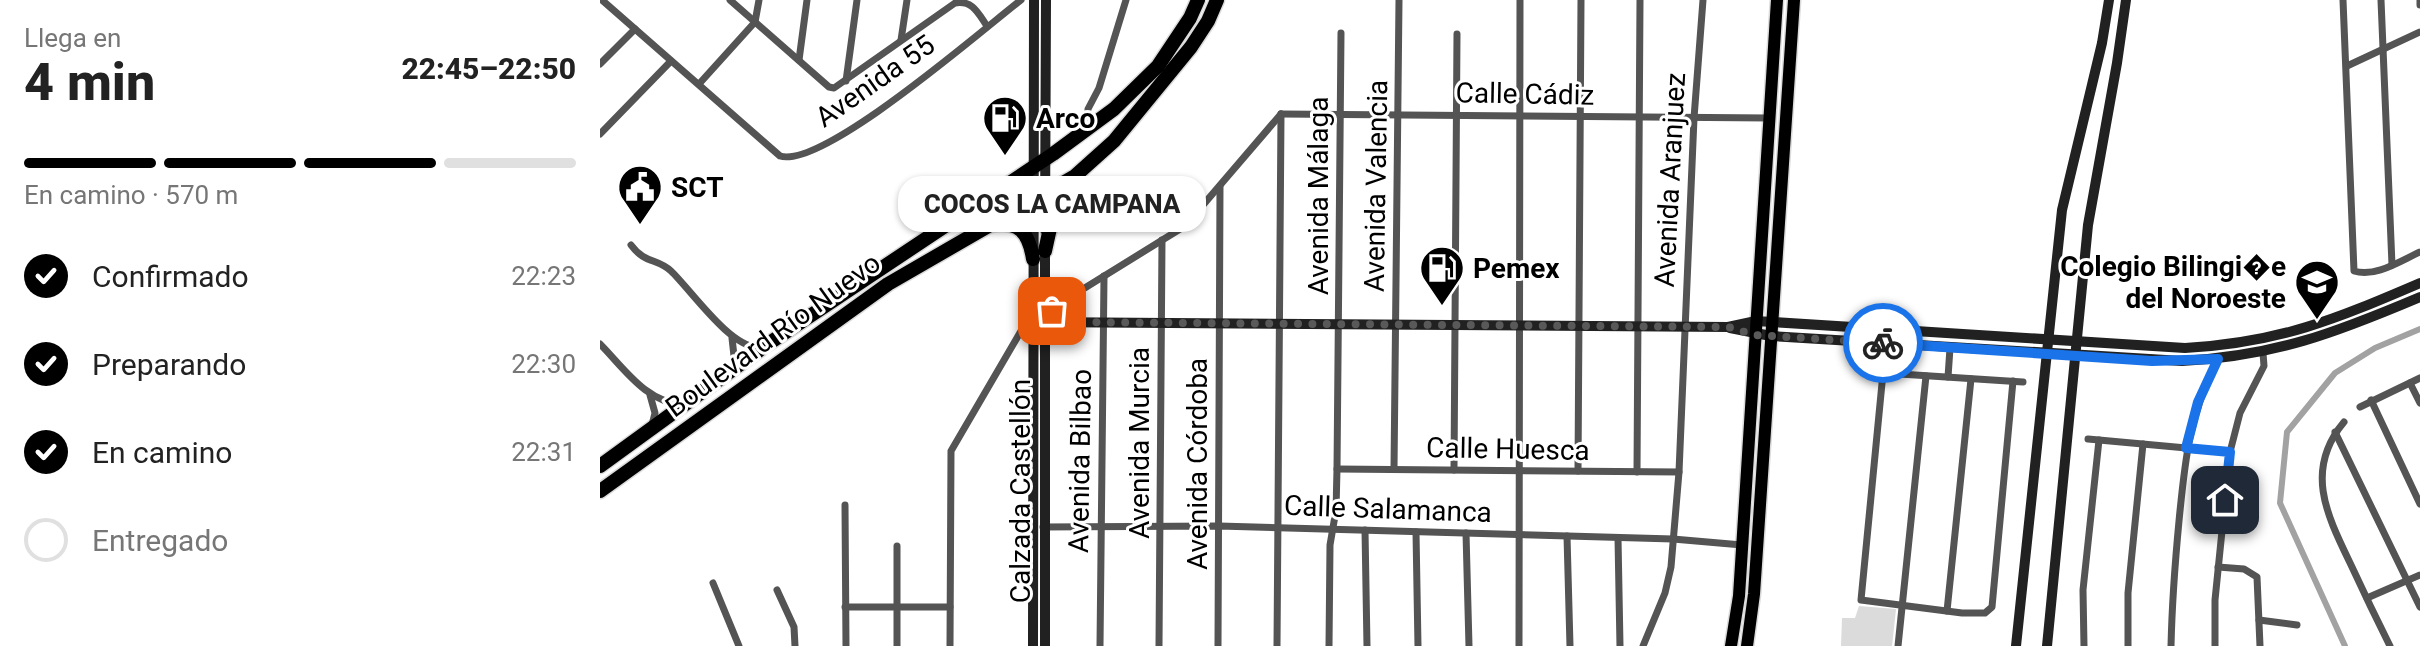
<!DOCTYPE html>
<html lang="es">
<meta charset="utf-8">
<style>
:root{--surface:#fff;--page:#f2f2f2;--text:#222;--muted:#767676;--line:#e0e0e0;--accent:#000}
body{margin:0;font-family:Roboto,sans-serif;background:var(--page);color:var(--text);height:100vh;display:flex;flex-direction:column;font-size:30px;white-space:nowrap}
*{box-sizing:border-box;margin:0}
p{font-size:26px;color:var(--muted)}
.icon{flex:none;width:44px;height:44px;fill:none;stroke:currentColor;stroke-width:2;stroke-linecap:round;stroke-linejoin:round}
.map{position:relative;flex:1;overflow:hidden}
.panel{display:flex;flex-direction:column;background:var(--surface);width:600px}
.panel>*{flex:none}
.pin{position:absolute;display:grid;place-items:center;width:68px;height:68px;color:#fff;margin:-34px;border-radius:16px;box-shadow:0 4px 12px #0006}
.courier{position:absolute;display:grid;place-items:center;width:80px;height:80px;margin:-40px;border:6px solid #1a73e8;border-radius:50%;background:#fff;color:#222;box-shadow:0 2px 10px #0007}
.bubble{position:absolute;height:56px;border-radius:24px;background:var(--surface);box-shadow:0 2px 6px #0004;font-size:26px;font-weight:800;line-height:56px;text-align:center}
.head em{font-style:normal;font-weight:800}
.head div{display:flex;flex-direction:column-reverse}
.head{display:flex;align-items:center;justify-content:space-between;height:136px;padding:0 24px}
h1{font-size:52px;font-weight:800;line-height:60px}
.bar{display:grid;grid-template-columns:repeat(4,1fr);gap:12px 8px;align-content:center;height:96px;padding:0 24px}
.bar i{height:10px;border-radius:6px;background:var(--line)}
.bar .selected{background:var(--accent)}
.bar p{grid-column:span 4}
ol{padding:0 24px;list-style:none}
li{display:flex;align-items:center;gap:24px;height:88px}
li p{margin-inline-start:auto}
li .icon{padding:8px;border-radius:50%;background:var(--accent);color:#fff;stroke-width:4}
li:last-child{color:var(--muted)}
li i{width:44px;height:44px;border:4px solid var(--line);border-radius:50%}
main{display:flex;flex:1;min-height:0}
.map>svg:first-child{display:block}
.green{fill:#dbdbdb}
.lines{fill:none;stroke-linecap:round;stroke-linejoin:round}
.canal{stroke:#a2a2a2;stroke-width:6}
.primary-casing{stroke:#dbdbdb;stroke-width:15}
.highway-casing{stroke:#dbdbdb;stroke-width:17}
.street{stroke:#545454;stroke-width:7}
.secondary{stroke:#212121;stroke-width:10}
.primary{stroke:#000;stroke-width:12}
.highway{stroke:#000;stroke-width:14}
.done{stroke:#595959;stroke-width:8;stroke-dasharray:0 14.4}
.route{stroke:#1a73e8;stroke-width:10}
.labels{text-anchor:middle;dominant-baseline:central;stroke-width:6;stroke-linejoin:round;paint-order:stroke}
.street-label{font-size:28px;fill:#000;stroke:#fff}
.poi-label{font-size:28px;font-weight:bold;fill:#000;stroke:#fff;text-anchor:start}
</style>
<main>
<section class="panel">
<div class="head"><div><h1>4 min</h1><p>Llega en</p></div><em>22:45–22:50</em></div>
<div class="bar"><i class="selected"></i><i class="selected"></i><i class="selected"></i><i></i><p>En camino · 570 m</p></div>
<ol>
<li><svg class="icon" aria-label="check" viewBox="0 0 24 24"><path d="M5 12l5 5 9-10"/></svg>Confirmado<p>22:23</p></li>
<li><svg class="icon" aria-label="check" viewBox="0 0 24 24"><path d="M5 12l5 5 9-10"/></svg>Preparando<p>22:30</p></li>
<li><svg class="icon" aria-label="check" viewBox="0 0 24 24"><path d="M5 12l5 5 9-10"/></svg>En camino<p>22:31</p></li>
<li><i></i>Entregado</li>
</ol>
</section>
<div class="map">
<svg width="1820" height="646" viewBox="0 0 1820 646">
<rect width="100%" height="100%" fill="#fff"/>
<polygon class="green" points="1259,606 1296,609 1292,646 1241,646 1242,618 1255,618"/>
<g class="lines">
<polyline class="canal" points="1745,646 1680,503 1687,432 1735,373 1775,348 1820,329"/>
<g class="primary-casing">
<g id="primary">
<polyline points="1131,646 1139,596 1177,0"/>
<polyline points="1147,646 1154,594 1194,0"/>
</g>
</g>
<g class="highway-casing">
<g id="highway">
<path d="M 391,225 C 419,220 429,233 433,259"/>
<polyline points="445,251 452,219 474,178"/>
<polyline points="0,466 165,346 453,154 514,109 558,66 590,18 598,0"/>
<polyline points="0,491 288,284 475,176 514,141 591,47 608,21 617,0"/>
</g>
</g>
<g class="street">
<path d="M 2,0 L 180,156 C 223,169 382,30 421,0"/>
<path d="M 130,0 L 229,87 L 234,88 L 355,3 C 373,0 378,13 387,26"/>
<path d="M 1743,0 L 1754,271 C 1775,278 1800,261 1820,252"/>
<polyline points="1781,0 1792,265"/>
<polyline points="1820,0 1820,5"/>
<polyline points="301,40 307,0"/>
<polyline points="199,60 207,0"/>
<polyline points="0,64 35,29"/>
<polyline points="1747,66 1820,32"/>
<polyline points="246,81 257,0"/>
<polyline points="99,84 155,22 159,0"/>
<polyline points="681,114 1169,118"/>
<polyline points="487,126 488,109 499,88 526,0"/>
<polyline points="0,134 71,61"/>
<path d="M 31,245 C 45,264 57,258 71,271 C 91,290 131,349 159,347"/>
<polyline points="450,322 454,307 585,226 681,114"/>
<polyline points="132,338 135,365"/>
<path d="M 0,344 C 23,367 47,404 83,404"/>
<polyline points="1269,372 1423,382"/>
<polyline points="1283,373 1261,600 1362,613 1385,613 1392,607 1413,381"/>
<polyline points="1348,377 1350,348"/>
<polyline points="1810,383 1820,403"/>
<polyline points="50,395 55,413 52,425"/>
<polyline points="1771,400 1820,504"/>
<polyline points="1760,407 1820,378"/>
<path d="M 1744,422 C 1703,471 1728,517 1752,567 C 1764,593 1777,620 1790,646"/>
<polyline points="1735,432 1820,607"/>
<polyline points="1488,439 1630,452"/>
<polyline points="737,469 1079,472"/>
<polyline points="794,469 799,0"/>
<polyline points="854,470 857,34"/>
<polyline points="978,471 981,0"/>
<polyline points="1037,472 1040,0"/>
<polyline points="245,505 246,646"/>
<polyline points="1623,523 1650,526"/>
<polyline points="443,527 619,526 1073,539 1142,545"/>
<polyline points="765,530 767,646"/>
<polyline points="816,532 818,646"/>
<polyline points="866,533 869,646"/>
<polyline points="967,536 970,646"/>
<polyline points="1018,538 1020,646"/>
<polyline points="297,546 297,646"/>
<polyline points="1618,567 1644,569 1657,577 1660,646"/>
<polyline points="113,583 139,646"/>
<polyline points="177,590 194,627 195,646"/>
<polyline points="1767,598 1820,575"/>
<polyline points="245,607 350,607"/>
<polyline points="1347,611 1371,379"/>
<polyline points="1659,620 1697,625"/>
<polyline points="350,646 351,451 421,331 433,322"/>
<polyline points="500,646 504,276"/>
<polyline points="559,646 562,240"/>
<polyline points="618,646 620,186"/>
<polyline points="677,646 681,114"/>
<polyline points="729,646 730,545 736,510 737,469 741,33"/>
<polyline points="919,646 920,0"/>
<polyline points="1043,646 1065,593 1071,567 1079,472 1094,118 1103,0"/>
<polyline points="1298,646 1326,376"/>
<polyline points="1484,646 1483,590 1499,440"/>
<polyline points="1528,646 1528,593 1543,444"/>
<path d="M 1571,646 C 1572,604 1575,563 1579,521 C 1585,459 1589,416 1618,359"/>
<polyline points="1615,646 1615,600 1630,452 1640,413 1664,366 1663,353"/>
</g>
<g class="secondary">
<polyline points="445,230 446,0"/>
<polyline points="445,246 445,646"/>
<path d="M 433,322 L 1128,327 L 1156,321 L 1585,348 C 1679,343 1736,319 1820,283"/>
<path d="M 1130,328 L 1171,336 L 1582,361 C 1675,356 1735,333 1820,297"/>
<polyline points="433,646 434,0"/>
<polyline points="1416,646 1462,210 1502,43 1509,0"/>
<polyline points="1447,646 1488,225 1517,63 1526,0"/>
</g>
<use href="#primary" class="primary"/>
<use href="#highway" class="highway"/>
</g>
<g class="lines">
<polyline class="done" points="452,311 450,322 1128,327 1155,335 1283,343"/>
<polyline class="route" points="1283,343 1552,361 1618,359 1598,402 1586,448 1630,452 1625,500"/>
</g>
<defs>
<g id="fuel-pin" transform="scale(2.3)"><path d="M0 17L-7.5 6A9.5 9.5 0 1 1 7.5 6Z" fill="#000" stroke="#fff"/><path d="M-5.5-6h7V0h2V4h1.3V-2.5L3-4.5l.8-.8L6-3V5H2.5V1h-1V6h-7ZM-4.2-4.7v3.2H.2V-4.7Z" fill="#fff"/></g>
<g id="civic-pin" transform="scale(2.3)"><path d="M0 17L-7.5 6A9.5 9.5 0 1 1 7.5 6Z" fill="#000" stroke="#fff"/><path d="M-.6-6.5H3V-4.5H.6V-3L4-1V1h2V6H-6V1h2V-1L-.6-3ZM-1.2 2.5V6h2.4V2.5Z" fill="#fff"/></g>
<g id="school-pin" transform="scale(2.3)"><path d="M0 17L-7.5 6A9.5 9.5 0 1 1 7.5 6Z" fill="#000" stroke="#fff"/><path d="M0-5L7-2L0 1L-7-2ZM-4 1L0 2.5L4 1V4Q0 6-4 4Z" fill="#fff"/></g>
</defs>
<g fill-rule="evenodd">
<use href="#fuel-pin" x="405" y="118"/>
<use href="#civic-pin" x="40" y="187"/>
<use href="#fuel-pin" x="842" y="268"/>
<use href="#school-pin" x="1717" y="282"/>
</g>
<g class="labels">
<g class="street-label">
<text transform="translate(275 81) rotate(-35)">Avenida 55</text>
<text transform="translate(925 94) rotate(1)">Calle Cádiz</text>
<text transform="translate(1070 180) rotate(-87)">Avenida Aranjuez</text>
<text transform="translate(776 186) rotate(-89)">Avenida Valencia</text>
<text transform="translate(718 196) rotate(-90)">Avenida Málaga</text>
<text transform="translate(173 335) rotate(-36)">Boulevard Río Nuevo</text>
<text transform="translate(539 443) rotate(-90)">Avenida Murcia</text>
<text transform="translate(908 449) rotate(1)">Calle Huesca</text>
<text transform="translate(480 461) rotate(-89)">Avenida Bilbao</text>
<text transform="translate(597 464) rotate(-90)">Avenida Córdoba</text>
<text transform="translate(420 491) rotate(-90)">Calzada Castellón</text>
<text transform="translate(788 509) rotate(2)">Calle Salamanca</text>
</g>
<g class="poi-label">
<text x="436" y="118">Arco</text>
<text x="71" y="187">SCT</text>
<text x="1686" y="266" text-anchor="end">Colegio Bilingi�e<tspan x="1686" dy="32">del Noroeste</tspan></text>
<text x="873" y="268">Pemex</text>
</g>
</g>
</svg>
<div class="pin" style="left:452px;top:311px;background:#ea580c"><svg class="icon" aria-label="bag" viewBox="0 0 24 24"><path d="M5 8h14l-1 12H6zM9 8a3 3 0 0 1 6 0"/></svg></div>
<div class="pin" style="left:1625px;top:500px;background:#1f2937"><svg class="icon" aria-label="home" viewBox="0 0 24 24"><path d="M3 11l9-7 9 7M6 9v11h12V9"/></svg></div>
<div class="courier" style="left:1283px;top:343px"><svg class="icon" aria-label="bike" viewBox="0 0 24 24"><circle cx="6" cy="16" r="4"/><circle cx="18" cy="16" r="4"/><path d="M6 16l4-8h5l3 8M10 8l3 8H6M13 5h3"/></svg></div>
<div class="bubble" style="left:298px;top:176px;width:308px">COCOS LA CAMPANA</div>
</div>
</main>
